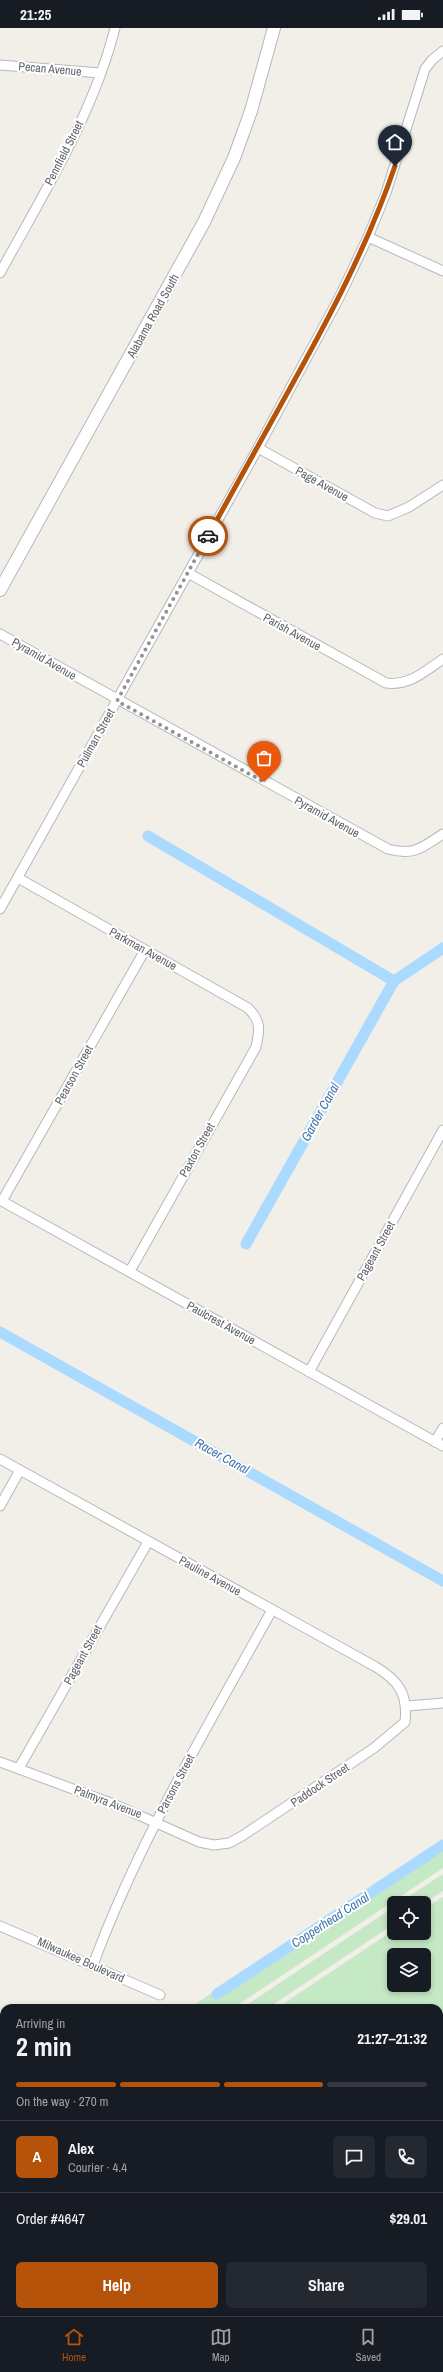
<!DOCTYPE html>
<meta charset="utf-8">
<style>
:root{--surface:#171b24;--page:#242831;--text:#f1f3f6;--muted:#9ea1a6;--line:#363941;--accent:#b45309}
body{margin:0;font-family:"Archivo Narrow",sans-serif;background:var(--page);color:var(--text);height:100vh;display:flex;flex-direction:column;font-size:15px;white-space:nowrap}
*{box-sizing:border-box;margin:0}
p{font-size:13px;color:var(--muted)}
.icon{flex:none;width:22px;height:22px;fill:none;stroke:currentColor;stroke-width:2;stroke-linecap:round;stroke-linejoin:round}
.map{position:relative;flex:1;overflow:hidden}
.side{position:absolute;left:0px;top:1976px;width:443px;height:312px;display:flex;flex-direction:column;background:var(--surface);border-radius:12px 12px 0 0;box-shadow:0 2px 6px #0003}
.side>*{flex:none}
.tools{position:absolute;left:387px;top:1868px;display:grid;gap:8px}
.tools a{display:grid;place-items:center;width:44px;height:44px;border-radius:6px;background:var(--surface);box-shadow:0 2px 6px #0003;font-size:20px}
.pin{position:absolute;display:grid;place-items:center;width:34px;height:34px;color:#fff;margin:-41px -17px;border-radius:50% 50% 50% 0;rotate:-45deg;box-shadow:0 0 4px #0007}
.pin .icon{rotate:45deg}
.courier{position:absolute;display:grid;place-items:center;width:40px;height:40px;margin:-20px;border:3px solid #b45309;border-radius:50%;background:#fff;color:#222;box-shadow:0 1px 5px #0007}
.summary em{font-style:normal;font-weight:800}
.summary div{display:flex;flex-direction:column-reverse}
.summary{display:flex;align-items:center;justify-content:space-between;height:68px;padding:0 16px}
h1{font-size:26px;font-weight:800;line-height:30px}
.bar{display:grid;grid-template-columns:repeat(4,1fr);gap:6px 4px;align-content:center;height:48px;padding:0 16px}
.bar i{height:5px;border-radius:3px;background:var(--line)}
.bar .current{background:var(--accent)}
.bar p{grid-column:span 4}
.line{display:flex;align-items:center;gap:10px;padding:0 16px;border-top:1px solid var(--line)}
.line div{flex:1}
.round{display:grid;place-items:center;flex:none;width:42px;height:42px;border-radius:6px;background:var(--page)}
.primary-button{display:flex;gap:8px;margin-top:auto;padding:8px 16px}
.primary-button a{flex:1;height:46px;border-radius:6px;background:var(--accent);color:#fff;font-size:16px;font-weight:800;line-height:46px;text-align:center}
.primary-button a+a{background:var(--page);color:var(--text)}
.status{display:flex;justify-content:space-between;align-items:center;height:28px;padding:0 20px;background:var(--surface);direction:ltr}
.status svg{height:11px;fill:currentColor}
.menu{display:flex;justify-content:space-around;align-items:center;height:56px;border-top:1px solid var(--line);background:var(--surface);font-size:11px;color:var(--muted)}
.menu a{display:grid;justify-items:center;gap:2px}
.menu .current{color:var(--accent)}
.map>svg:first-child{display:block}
.green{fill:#c5e8c5;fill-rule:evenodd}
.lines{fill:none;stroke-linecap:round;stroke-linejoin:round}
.canal{stroke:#aadaff;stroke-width:11}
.minor-casing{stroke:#b5b8bc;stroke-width:11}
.tertiary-casing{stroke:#b5b8bc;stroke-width:14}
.minor{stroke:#fff;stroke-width:9}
.tertiary{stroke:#fff;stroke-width:12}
.done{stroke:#929495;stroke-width:4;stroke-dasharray:0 7.2}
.route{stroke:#b45309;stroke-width:5}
.labels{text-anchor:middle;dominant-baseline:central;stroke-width:4;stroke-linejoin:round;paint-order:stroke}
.street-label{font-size:12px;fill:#5f6368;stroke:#fff}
.water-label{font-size:13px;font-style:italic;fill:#4174aa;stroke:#fff}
</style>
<div class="status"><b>21:25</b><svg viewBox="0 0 49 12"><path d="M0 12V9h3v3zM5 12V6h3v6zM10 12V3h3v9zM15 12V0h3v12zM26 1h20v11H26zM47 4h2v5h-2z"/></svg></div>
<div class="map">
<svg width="443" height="2288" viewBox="0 0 443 2288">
<rect width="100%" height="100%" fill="#f1efe8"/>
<g class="green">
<polygon points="443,1815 443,1840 233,1980 189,1980"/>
<polygon points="443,1846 443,1863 424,1875 399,1875"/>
<path d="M 443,1869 L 443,2009 L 439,2013 L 439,1980 L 277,1980 L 394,1902 L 394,1905 L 424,1905 L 424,1881 ZM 394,1927 L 424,1927 L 424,1957 L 394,1957 Z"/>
<polygon points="394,1879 394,1896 268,1980 242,1980"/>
<polygon points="443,2016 443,2221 439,2219 439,2021"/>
<polygon points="4,2100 4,2133 0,2135 0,2103"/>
<polygon points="4,2164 4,2284 439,2284 439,2275 443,2276 443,2288 0,2288 0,2167"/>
</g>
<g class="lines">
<g class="canal">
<polyline points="148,808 394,953"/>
<polyline points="246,1216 394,953 443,920"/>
<polyline points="0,1304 443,1553"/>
<polyline points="217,1966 443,1817"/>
<polyline points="0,2027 4,2029"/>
<polyline points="0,2111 4,2109"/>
</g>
<g class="minor-casing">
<g id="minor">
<polyline points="0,37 100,45"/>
<polyline points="368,209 443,243"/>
<path d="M 0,245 C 43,166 93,87 115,0"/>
<polyline points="258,420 375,485 388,488 409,479 443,457"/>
<path d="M 188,545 L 386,655 C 409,658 424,644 443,631"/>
<path d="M 0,606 L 388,821 C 414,828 421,820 443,806"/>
<path d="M 18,850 L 248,980 C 261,993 260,1001 256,1019 L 130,1243"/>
<polyline points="0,881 258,420 339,270 368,209 386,165 425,41 432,32 443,23"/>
<polyline points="0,1172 443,1418"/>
<polyline points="2,1173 145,922"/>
<polyline points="309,1344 443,1102"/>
<polyline points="435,1414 443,1400"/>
<path d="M 0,1431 L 376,1639 C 399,1653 408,1666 405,1694 L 374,1720 L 242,1808 L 229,1815 L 214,1817 L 199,1814 L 116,1777 L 0,1734"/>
<polyline points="0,1478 20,1442"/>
<polyline points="407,1678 443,1675"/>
<polyline points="19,1740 148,1514"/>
<polyline points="0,1898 160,1967"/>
<path d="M 93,1937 C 139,1812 208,1698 272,1582"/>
</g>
</g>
<g class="tertiary-casing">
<polyline id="tertiary" points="0,562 204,194 234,130 251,83 274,0"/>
</g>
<use href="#minor" class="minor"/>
<use href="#tertiary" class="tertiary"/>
</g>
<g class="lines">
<polyline class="done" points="208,508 117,673 264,754"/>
<path class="route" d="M 208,508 C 235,460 262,411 289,362 C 329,290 368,217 395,138"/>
</g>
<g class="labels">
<g class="street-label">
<text transform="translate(50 41) rotate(5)">Pecan Avenue</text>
<text transform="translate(64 125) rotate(-63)">Pennfield Street</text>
<text transform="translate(153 288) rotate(-61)">Alabama Road South</text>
<text transform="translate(322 456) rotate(29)">Page Avenue</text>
<text transform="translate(292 604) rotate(29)">Parish Avenue</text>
<text transform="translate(44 631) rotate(30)">Pyramid Avenue</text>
<text transform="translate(96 710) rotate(-61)">Pullman Street</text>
<text transform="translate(327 789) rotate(29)">Pyramid Avenue</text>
<text transform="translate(143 921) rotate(29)">Parkman Avenue</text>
<text transform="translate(74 1047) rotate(-61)">Pearson Street</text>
<text transform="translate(197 1122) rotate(-61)">Paxton Street</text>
<text transform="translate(376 1223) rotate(-61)">Pageant Street</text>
<text transform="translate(221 1295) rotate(29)">Paulcrest Avenue</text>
<text transform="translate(210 1548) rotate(29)">Pauline Avenue</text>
<text transform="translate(83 1627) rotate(-61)">Pageant Street</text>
<text transform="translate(176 1756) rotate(-62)">Parsons Street</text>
<text transform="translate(320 1757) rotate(-34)">Paddock Street</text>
<text transform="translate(108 1774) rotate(21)">Palmyra Avenue</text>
<text transform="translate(81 1932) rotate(24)">Milwaukee Boulevard</text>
</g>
<g class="water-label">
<text transform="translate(320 1084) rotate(-61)">Garder Canal</text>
<text transform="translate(222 1428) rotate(29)">Racer Canal</text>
<text transform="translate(330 1892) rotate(-33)">Copperhead Canal</text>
</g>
</g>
</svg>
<div class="tools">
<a><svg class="icon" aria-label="locate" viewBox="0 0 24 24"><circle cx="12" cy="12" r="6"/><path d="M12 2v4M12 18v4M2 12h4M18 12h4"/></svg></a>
<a><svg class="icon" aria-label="layers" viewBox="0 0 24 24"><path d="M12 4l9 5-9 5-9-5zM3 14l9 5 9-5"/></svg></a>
</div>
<div class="pin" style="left:264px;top:754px;background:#ea580c"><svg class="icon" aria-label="bag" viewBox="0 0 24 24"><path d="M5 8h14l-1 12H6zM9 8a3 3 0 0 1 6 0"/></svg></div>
<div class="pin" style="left:395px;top:138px;background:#1f2937"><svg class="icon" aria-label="home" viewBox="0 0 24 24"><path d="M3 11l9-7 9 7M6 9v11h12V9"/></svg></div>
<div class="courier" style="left:208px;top:508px"><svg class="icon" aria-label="car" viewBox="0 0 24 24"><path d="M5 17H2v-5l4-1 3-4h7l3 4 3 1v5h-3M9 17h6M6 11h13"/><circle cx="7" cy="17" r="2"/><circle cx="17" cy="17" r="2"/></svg></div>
<section class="side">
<div class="summary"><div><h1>2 min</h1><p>Arriving in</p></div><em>21:27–21:32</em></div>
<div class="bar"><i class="current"></i><i class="current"></i><i class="current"></i><i></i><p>On the way · 270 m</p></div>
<div class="line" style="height:72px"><b class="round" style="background:var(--accent);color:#fff">A</b><div><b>Alex</b><p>Courier · 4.4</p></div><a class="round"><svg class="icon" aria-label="chat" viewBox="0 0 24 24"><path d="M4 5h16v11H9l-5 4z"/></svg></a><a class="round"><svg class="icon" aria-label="phone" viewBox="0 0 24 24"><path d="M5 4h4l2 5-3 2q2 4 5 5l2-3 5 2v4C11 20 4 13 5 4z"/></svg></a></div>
<div class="line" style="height:52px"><div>Order #4647</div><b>$29.01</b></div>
<div class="primary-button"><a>Help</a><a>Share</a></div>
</section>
</div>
<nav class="menu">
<a class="current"><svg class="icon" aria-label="home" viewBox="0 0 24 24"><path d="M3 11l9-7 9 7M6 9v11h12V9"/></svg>Home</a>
<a><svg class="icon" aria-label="map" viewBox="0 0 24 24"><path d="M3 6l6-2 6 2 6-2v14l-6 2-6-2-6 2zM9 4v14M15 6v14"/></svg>Map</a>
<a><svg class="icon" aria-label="saved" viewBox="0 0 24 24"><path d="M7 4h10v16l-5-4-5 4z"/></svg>Saved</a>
</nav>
